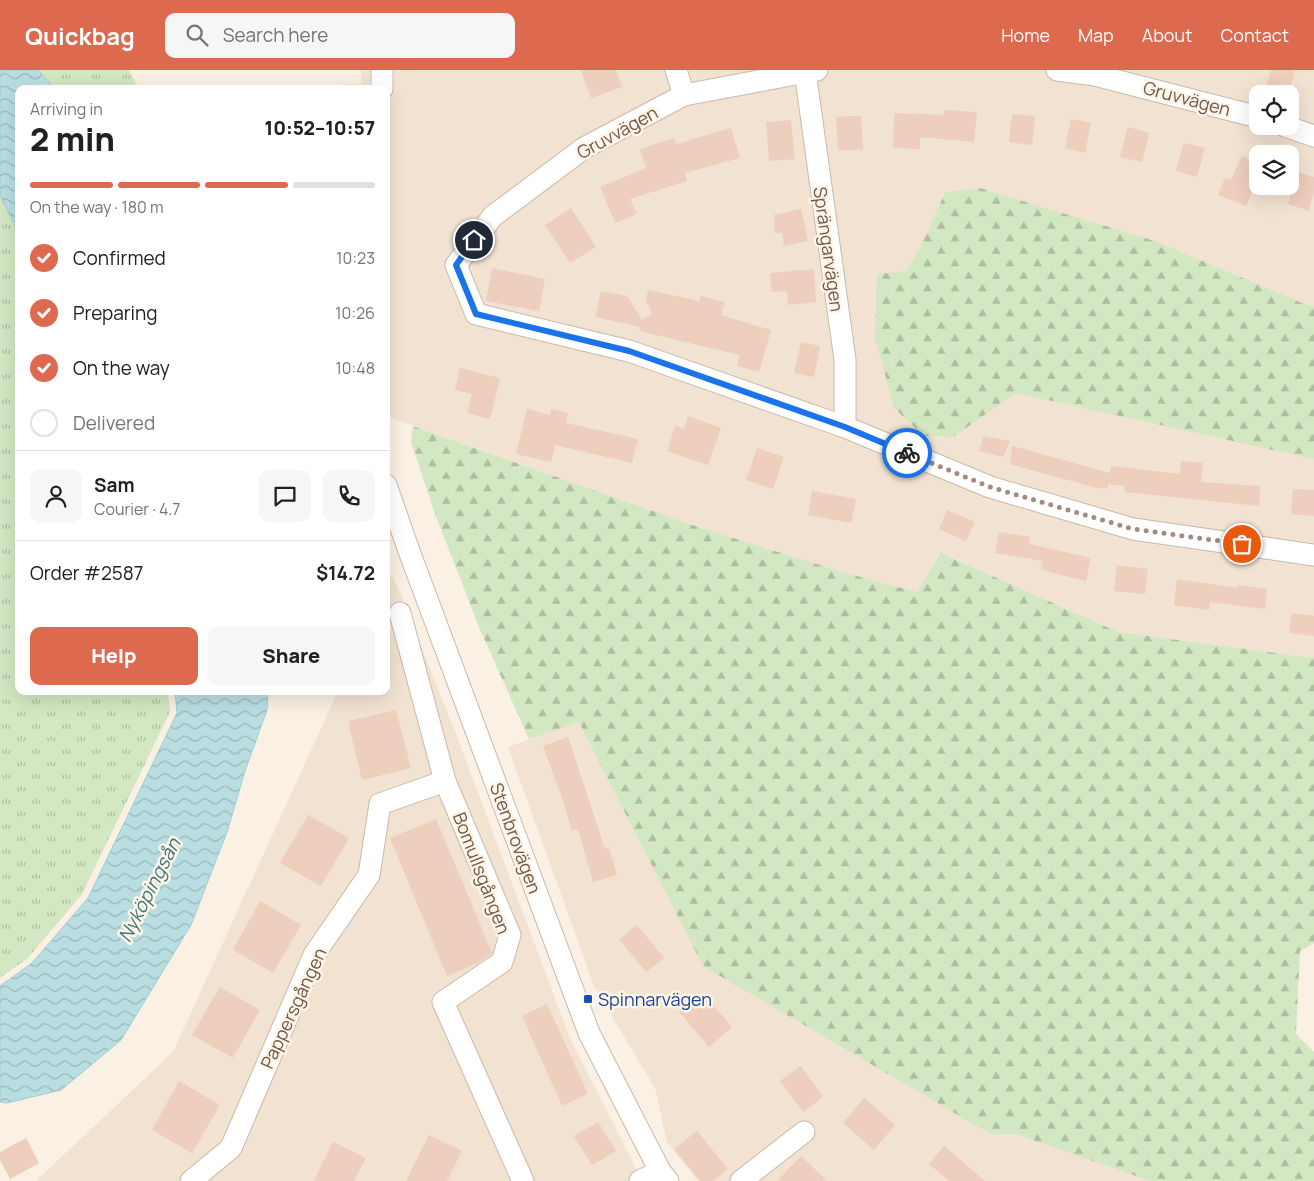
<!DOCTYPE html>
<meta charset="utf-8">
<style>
:root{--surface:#fff;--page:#f6f6f6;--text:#202124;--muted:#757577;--line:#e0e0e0;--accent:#dd6a4f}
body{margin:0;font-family:Manrope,sans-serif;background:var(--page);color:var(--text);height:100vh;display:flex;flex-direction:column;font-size:19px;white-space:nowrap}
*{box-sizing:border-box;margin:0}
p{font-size:16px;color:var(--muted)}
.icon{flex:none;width:28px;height:28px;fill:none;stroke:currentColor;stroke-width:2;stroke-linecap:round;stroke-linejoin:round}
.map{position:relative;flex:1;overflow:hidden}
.drawer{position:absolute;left:15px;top:15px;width:375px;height:610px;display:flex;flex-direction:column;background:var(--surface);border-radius:10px;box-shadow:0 5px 20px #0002}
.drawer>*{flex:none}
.buttons{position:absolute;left:1249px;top:15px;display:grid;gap:10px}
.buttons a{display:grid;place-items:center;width:50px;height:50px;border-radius:10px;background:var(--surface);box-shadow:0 5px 20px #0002;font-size:25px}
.pin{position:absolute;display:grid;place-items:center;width:42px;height:42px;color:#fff;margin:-21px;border:2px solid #fff;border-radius:50%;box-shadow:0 1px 5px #0007}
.courier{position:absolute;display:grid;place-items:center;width:50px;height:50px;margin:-25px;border:4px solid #1a73e8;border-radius:50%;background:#fff;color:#222;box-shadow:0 1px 6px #0007}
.overview em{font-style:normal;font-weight:800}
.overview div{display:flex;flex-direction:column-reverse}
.overview{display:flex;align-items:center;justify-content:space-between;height:85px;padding:0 15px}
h1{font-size:32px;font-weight:800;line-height:38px}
.bar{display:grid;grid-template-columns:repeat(4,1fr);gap:8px 5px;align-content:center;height:60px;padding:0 15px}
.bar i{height:6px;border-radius:4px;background:var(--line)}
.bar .on{background:var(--accent)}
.bar p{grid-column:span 4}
.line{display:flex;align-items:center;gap:12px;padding:0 15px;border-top:1px solid var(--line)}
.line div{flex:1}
.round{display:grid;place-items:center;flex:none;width:52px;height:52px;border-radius:10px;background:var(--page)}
ol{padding:0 15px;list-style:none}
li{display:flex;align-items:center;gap:15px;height:55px}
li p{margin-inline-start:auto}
li .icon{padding:5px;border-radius:50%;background:var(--accent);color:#fff;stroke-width:4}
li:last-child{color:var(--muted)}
li i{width:28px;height:28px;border:2px solid var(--line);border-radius:50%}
.cta{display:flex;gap:10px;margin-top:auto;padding:10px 15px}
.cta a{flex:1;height:58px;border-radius:10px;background:var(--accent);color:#fff;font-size:20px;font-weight:800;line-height:58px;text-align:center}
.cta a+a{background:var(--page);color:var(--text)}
header{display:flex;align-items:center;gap:30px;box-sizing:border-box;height:70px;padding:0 25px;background:var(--accent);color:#fff}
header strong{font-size:24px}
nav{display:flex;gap:28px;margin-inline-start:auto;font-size:18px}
.search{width:350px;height:45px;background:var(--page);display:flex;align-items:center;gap:12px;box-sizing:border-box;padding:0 18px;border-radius:10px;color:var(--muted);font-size:19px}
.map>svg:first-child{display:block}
.residential{fill:#f2e2d1;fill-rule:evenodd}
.forest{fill:url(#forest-firs)}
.park{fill:url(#park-tufts)}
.water{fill:url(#water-waves);stroke:#a0cdd3}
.building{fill:#eecebc}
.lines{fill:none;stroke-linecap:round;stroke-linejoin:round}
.minor-casing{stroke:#cab8aa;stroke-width:23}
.minor{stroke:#fff;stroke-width:21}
.done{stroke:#a08d80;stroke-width:5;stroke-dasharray:0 9}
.route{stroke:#1a73e8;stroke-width:6}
.transit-dot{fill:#1a4fb4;stroke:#fef5e8;stroke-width:2}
.labels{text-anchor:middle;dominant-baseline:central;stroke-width:5;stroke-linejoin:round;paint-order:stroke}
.street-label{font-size:18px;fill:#70574b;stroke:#fef5e8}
.transit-label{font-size:18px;fill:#164399;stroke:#fef5e8;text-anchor:start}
.water-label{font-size:19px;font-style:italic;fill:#43747c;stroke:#fef5e8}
</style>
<header>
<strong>Quickbag</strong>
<div class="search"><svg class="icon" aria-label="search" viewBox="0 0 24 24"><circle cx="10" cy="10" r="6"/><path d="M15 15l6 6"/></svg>Search here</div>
<nav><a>Home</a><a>Map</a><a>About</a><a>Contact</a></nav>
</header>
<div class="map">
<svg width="1314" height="1111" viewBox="0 0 1314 1111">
<defs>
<pattern id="forest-firs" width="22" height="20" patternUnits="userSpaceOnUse" patternTransform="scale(1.25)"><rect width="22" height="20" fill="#d2e7c2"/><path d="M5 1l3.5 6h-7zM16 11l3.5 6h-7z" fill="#afbea0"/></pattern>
<pattern id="park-tufts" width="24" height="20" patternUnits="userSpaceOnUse" patternTransform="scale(1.25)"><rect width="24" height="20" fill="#d2e7c2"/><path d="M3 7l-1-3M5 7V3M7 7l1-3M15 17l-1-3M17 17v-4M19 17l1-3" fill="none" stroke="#afbea0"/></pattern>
<pattern id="water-waves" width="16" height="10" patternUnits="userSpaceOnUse" patternTransform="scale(1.25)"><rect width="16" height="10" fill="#b9dee2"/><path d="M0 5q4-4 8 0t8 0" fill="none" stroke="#9bb7b9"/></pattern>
</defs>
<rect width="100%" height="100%" fill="#faf0e3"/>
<g class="residential">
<path d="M 361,0 L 1314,0 L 1314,588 L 1118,562 L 942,483 L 917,522 L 846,503 L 698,457 L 386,346 L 386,19 L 244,19 L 361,14 ZM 1258,24 L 1290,24 L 1290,56 L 1258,56 ZM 1258,84 L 1290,84 L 1290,116 L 1258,116 Z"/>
<polygon points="393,506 456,664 569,966 642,1111 36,1111 173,982 335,628 333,621 386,621 386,507"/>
<polygon points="579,651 703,896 992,1065 1015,1064 1150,1111 698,1111 667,1072 655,1018 594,916 508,677"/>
</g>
<g class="forest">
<polygon points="980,118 1155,171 1309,236 1314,236 1314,389 1016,323 953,367 924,366 894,338 875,267 877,204 906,201 920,178 945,123"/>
<polygon points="413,356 698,457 846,503 917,522 941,483 1118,562 1314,588 1314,873 1300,881 1296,964 1314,982 1314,1111 1150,1111 1015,1064 992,1065 703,896 579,652 529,669 479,557 434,441 411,372"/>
</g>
<polygon class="park" points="0,0 129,0 139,19 19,19 19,621 168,621 170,642 82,824 28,888 0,908"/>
<g class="water">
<polygon points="0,0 38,0 55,19 19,19 19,163 0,125"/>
<polygon points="175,621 268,621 267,640 245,701 227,762 191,855 121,970 61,1020 7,1033 0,1032 0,916 32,893 88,828 177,643"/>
</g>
<g class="building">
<polygon points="581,0 616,0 622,17 591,28"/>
<polygon points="1271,0 1295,0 1288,24 1264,24"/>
<polygon points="944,40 977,42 974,72 920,67 920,79 893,78 894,43 943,45"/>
<polygon points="1012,44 1035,46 1032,75 1009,72"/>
<polygon points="861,46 863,79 838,81 836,47"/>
<polygon points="1071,49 1091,53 1085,83 1065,78"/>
<polygon points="791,50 795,89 769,91 766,52"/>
<polygon points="1128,57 1149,63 1142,92 1120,87"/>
<polygon points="731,58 740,88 685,103 687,111 630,129 637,144 615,153 600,117 646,98 640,79 674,68 676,74"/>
<polygon points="1184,73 1205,78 1197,107 1176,101"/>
<polygon points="1242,86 1258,92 1258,107 1246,136 1218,125 1225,108 1231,110"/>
<polygon points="1297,102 1314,107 1314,122 1309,141 1288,134"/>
<polygon points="571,138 596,177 570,193 545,155"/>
<polygon points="801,139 808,171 784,176 782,162 775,164 774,145"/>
<polygon points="492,198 545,209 539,241 486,231"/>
<polygon points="814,199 816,232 788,235 787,221 772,222 770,203"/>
<polygon points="648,220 699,231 701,226 725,232 721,245 771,260 759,302 737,296 740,285 639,261 640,257 595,247 601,221 627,226 642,250 652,244 646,230"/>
<polygon points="801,272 820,276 814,307 794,303"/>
<polygon points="460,298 500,308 490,349 467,343 472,324 455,320"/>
<polygon points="527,339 550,345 551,339 568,343 566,353 638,369 632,393 555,375 551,392 516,384"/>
<polygon points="688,346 721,358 708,395 667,381 675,356 684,359"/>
<polygon points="983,366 1010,371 1003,387 979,381"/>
<polygon points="1012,376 1110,403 1111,396 1180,404 1181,391 1203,393 1201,412 1260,416 1259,436 1125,422 1125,416 1109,414 1109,411 1107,419 1093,417 1010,394"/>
<polygon points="757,378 784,387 773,419 746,410"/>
<polygon points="1293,419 1314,420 1314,446 1291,444"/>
<polygon points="812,421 856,429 851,453 808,445"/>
<polygon points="947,440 975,452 966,471 939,459"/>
<polygon points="999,462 1030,467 1029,474 1091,488 1086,511 1041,500 1043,491 995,483"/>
<polygon points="1117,495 1148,499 1145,524 1114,521"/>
<polygon points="1177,509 1238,518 1238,515 1267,519 1265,539 1210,532 1209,540 1174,535"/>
<polygon points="1292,543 1314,546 1314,566 1289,563"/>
<polygon points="396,640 411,698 362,710 348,651"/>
<polygon points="568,667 605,779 609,777 617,805 593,812 578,759 572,761 562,728 543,676"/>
<polygon points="308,745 349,768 321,816 280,793"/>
<polygon points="436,749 492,883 478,893 447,906 390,768"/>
<polygon points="260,831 301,855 273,903 233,880"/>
<polygon points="637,855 664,888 646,902 619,869"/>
<polygon points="220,917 260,940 233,988 192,965"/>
<polygon points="703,923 732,957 709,977 679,942"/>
<polygon points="547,934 588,1024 562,1036 522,946"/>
<polygon points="801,996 823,1027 803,1042 780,1011"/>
<polygon points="179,1011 220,1035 192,1083 152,1060"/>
<polygon points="864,1028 895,1055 874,1080 843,1053"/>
<polygon points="598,1052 616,1081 592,1095 574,1066"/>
<polygon points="697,1061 728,1099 713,1111 700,1111 674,1079"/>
<polygon points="429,1065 462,1081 447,1111 406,1111"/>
<polygon points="26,1068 39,1093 10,1109 0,1090 0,1082"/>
<polygon points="333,1072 366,1088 354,1111 314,1111"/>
<polygon points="944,1076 985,1111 949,1111 929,1094"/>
<polygon points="801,1086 827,1111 777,1111"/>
</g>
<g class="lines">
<g class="minor-casing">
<g id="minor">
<polyline points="676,0 684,25"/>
<polyline points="817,0 684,25 584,78 493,146 456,195 476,244 629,281 845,357 990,417 1133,459 1314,485"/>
<polyline points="1057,0 1095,5 1258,47"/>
<polyline points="805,1 845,290 845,357"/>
<polyline points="382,19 382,0"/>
<polyline points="1285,56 1314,66"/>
<polyline points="386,415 409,481 589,963 660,1101 668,1111"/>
<polyline points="400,543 445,711 510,865 502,892 443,932 523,1111"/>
<polyline points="191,1111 231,1078 314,885 369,805 380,734 445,711"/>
<polyline points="640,1111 660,1101"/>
<polyline points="741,1111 804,1062"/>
</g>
</g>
<use href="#minor" class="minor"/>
</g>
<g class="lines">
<polyline class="done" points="907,383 990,417 1133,459 1242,474"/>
<polyline class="route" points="474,170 456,195 476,244 629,281 845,357 907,383"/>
</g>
<rect class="transit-dot" x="583" y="924" width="10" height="10" rx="2.5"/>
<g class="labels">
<g class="street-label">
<text transform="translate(1187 28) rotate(15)">Gruvvägen</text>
<text transform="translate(617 62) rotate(-29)">Gruvvägen</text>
<text transform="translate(829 179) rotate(82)">Sprängarvägen</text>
<text transform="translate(516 768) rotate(70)">Stenbrovägen</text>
<text transform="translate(482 803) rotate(69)">Bomullsgången</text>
<text transform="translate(293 938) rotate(-65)">Pappersgången</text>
</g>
<g class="transit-label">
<text x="598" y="929">Spinnarvägen</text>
</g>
<g class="water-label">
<text transform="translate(149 820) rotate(-63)">Nyköpingsån</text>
</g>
</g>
</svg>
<div class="buttons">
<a><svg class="icon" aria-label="locate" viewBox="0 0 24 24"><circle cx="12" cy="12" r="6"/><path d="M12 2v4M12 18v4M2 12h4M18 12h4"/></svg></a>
<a><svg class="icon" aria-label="layers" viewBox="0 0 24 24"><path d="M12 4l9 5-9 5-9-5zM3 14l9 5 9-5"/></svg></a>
</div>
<div class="pin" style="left:1242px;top:474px;background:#ea580c"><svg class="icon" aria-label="bag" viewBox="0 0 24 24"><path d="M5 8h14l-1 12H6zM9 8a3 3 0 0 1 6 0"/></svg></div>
<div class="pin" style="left:474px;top:170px;background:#1f2937"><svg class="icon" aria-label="home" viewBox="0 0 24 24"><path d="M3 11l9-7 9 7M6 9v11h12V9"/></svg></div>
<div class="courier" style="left:907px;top:383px"><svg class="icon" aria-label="bike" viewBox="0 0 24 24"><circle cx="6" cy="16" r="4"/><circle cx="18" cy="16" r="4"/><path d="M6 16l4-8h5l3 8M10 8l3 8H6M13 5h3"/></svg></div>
<section class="drawer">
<div class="overview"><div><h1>2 min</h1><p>Arriving in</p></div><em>10:52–10:57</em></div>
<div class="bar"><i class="on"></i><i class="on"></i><i class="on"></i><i></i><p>On the way · 180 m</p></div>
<ol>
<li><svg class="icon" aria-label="check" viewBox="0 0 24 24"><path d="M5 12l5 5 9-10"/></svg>Confirmed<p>10:23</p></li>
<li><svg class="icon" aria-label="check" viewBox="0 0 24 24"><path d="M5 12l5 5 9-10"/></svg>Preparing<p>10:26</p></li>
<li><svg class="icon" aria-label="check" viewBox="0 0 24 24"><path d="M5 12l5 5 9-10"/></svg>On the way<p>10:48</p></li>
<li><i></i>Delivered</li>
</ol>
<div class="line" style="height:90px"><a class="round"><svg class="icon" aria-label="person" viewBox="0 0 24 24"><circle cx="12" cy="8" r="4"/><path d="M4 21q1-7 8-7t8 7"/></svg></a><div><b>Sam</b><p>Courier · 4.7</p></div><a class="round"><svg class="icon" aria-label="chat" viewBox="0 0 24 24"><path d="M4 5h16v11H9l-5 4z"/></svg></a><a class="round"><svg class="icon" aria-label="phone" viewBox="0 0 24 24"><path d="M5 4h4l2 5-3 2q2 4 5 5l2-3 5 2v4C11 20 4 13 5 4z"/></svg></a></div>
<div class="line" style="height:65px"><div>Order #2587</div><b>$14.72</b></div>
<div class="cta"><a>Help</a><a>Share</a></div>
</section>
</div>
